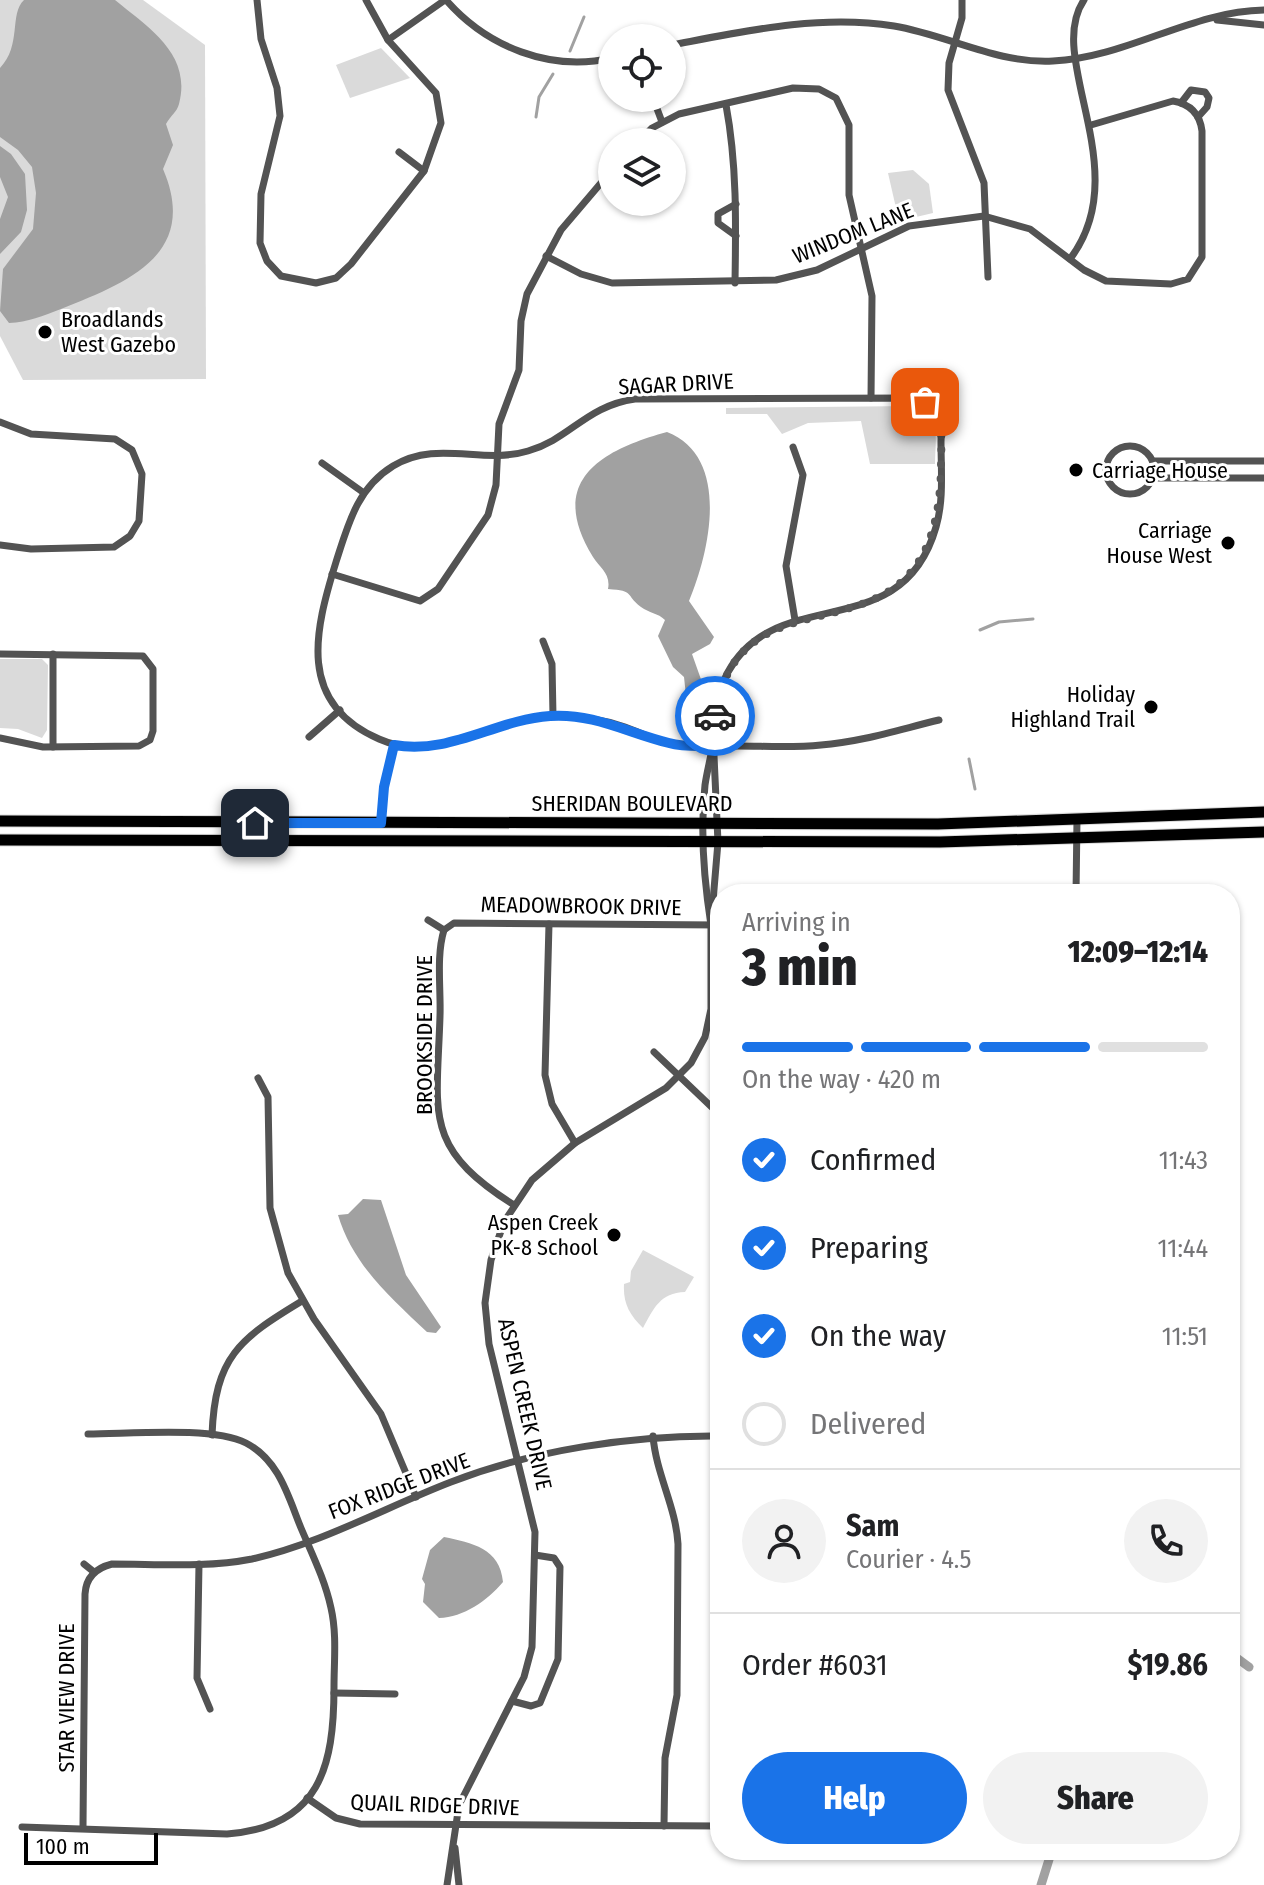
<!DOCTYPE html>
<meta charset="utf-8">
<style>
:root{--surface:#fff;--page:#f2f2f2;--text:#202124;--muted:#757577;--line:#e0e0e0;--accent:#1a73e8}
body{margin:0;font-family:"Fira Sans Condensed",sans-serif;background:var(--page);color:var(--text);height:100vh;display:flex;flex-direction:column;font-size:30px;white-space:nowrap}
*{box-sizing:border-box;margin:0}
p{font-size:26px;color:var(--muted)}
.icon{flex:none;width:44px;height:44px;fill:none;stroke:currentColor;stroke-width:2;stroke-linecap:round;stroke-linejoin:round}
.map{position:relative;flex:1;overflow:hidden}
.details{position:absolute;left:710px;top:884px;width:530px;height:976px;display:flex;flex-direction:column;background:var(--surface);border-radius:32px;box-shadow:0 2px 6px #0004}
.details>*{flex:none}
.controls{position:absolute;left:598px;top:24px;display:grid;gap:16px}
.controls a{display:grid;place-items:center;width:88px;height:88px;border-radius:50%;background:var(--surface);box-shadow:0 2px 6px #0004;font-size:40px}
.scale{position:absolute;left:24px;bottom:20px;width:134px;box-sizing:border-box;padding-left:8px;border:4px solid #000;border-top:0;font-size:22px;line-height:28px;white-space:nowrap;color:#000;-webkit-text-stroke:6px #fff;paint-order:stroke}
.pin{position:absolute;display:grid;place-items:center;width:68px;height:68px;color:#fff;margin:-34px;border-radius:16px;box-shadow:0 4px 12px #0006}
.courier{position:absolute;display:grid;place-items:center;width:80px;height:80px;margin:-40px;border:6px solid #1a73e8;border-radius:50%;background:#fff;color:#222;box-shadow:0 2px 10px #0007}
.headline em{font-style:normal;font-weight:800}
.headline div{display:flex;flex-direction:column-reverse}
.headline{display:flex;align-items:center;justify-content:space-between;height:136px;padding:0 32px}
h1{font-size:52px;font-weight:800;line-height:60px}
.bar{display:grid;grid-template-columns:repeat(4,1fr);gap:12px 8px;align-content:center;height:96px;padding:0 32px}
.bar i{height:10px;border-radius:6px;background:var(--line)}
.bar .active{background:var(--accent)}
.bar p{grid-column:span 4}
.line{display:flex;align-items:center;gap:20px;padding:0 32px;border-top:2px solid var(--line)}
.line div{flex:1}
.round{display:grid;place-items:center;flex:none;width:84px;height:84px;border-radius:42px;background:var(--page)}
ol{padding:0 32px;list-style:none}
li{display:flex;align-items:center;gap:24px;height:88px}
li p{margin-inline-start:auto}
li .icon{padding:8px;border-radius:50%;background:var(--accent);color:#fff;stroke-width:4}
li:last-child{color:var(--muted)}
li i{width:44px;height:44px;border:4px solid var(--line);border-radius:50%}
.button{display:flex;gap:16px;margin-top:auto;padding:16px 32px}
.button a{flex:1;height:92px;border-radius:48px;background:var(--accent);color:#fff;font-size:32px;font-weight:800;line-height:92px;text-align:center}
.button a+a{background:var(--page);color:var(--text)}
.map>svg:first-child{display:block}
.green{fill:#dadada}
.water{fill:#a1a1a1}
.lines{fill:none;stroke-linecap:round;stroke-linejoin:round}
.stream{stroke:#a1a1a1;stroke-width:3}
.canal{stroke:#a1a1a1;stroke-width:9}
.primary-casing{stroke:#dbdbdb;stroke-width:13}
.street{stroke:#535353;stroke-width:7}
.primary{stroke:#000;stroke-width:11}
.done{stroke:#595959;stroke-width:8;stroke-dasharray:0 14.4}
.route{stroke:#1a73e8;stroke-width:10}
.poi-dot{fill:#000;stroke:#fff;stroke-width:3}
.labels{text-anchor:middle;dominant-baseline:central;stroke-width:6;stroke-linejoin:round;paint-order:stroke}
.street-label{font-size:22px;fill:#000;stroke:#fff}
.poi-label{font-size:22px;fill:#000;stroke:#fff;text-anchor:end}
</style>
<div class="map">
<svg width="1264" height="1885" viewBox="0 0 1264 1885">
<rect width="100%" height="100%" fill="#fff"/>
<g class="green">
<polygon points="0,0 143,0 205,45 206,379 23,380 0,336"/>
<polygon points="381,48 410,78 350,98 336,65"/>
<polygon points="913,170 929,184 933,213 899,221 888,173"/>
<path d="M 915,406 C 942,417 935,439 935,464 L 870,464 L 861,421 L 808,423 L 782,434 L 767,414 L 726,414 L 726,408 Z"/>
<polygon points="0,659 42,659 48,665 47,730 42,738 18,729 0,728"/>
<path d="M 643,1250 L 694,1277 L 685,1292 C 660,1293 654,1308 643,1328 C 629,1314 623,1303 624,1284 L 630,1282 L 631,1271 Z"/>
</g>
<g class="water">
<path d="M 24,0 L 115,0 C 149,28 192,54 179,104 C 177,112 170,116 166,124 L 173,145 L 163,169 C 200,255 126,283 61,309 C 43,316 28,322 9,323 L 0,311 L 3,269 L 33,229 L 36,193 L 32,167 L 18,150 L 0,137 L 0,68 C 22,45 9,14 24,0 Z"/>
<polygon points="0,146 11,154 25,174 27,210 21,232 0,254 0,219 8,197 0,177"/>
<path d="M 667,432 C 731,457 710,551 689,601 L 714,637 L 710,644 L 692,654 L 703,685 L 696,714 L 688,714 L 684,677 L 673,667 L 658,636 L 665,620 C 658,613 649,613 641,607 C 624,594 636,591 608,589 C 611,574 600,568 593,557 C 546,481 601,450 667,432 Z"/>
<path d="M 363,1199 L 381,1200 L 406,1275 L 441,1327 L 436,1333 L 427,1332 C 390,1297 353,1265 338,1215 L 348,1214 Z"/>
<path d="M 444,1537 C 472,1543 500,1548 503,1582 C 487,1601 464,1617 439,1618 L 423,1602 L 425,1584 L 422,1579 L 430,1550 Z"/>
</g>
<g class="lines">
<g class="stream">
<polyline points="570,51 584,17"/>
<polyline points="536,117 539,97 553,74"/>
<polyline points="980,630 999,622 1033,619"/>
<polyline points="969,759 975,789"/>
</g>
<g class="canal">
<polyline points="1230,1653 1249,1667"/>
<polyline points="1041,1885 1052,1850"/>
</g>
<g class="primary-casing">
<g id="primary">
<polyline points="0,821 938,824 1264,812"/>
<polyline points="0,840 940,842 1264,832"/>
</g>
</g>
<g class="street">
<polyline points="257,0 261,39 277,88 280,116 261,194 260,243 267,261 281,276 316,283 336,278 351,264 424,171 441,123 436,93 388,40 366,0"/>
<path d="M 446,0 C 487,47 550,72 612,58"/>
<polyline points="962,0 962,18 949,63 948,90 984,183 988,277"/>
<polyline points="1217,20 1264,25"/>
<polyline points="388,40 445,0"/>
<path d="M 672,45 C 745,31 820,14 894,26 C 948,35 997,64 1053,61 C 1126,58 1191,11 1264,10"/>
<polyline points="653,98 662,122"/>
<polyline points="1181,103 1191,90 1205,92 1209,98 1207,107 1198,117"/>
<path d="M 726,105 C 737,164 736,223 735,283"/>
<polyline points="638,142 652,128 679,114 793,88 819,89 836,98 849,125 849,195 872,296 871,398"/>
<polyline points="399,152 424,171"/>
<polyline points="736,236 718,223 718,214 736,204"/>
<path d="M 546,256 L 581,274 L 612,283 L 776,280 L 817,270 L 909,226 L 984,216 L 1030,229 L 1084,270 L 1106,281 L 1171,284 L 1188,279 L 1202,257 L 1202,131 C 1200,114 1190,104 1173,101 L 1091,125"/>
<path d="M 1070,259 C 1137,171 1044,58 1084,0"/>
<polyline points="0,422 31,434 115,439 132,450 142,474 139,521 130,536 114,547 31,549 0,545"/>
<circle cx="1130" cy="470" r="24"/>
<polyline points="793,447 803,475 786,566 795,620"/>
<polyline points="1153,461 1264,461"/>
<polyline points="322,463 364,493"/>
<polyline points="1153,478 1264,478"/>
<polyline points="332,574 420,601 438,589 488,515 496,485 499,424 519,370 521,321 527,294 561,230 612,170"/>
<polyline points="543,641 552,664 553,716"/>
<polyline points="0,654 143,656 153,669 153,731 150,740 139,746 43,747 0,738"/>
<polyline points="53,654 53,747"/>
<polyline points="309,737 340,710"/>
<polyline points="381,823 384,787 394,745"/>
<polyline points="1076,894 1077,819"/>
<polyline points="428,920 444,930"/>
<polyline points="549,924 545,1075 552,1104 575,1143"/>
<path d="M 711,925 C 704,880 700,831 705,785 C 707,771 711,757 713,743 C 715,719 716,694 728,672 C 777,582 902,647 936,527 C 944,500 941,470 941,442 C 942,420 936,401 911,398 L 635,399 C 586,406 570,439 528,451 C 482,465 437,439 393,466 C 357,488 348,525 336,562 C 315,630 296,703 379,739 C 435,764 480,724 536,718 C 566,714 596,717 625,727 C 642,733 658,742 676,745 C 696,748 717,746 737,746 C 765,746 793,748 821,745 C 861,742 901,729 939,720"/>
<path d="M 444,930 C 436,956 441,989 440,1016 C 437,1114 422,1147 514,1205"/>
<polyline points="444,930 454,923 720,925"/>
<polyline points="654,1052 720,1115"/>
<polyline points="258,1078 268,1097 270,1208 288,1273 314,1319 381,1414 416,1497"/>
<path d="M 212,1435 C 215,1357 239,1339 302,1301"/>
<path d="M 653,1436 C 656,1474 676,1507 678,1544 L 677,1695 L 665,1758 L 664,1826"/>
<polyline points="84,1564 94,1572"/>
<polyline points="199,1564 197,1678 210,1709"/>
<polyline points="334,1693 395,1694"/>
<polyline points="512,1701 531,1706 540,1703 558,1659 560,1567 554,1558 535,1555"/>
<polyline points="307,1798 336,1818 360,1824 720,1826"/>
<path d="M 22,1827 L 227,1834 C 320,1827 334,1766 334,1687 C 334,1661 337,1634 331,1608 C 325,1580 312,1554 301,1528 C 288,1496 279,1460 246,1443 C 212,1426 129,1434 88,1434"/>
<path d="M 83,1827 L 85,1594 C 86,1577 96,1568 112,1564 C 158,1564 206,1568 252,1559 C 320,1544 386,1507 451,1482 C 534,1450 632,1435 720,1436"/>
<polyline points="455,1848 459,1885"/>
<polyline points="447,1885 459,1805 524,1677 532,1647 535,1532 489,1344 485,1303 491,1260 504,1222 532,1180 575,1143 666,1088 691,1063 705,1037 711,1009 711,925 718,842 714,756"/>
</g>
<use href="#primary" class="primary"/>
</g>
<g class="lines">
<path class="done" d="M 715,716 C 740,548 940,690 941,463 C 941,440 946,417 925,402"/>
<path class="route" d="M 255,823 L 381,823 L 384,787 L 394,745 C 450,755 495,720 550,716 C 594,713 628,733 669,743 C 683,747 698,746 712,746 L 715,716"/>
</g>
<g class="poi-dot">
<circle cx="45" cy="332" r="8"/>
<circle cx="1076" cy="470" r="8"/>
<circle cx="1228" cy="543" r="8"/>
<circle cx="1151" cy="707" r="8"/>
<circle cx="614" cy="1235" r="8"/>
</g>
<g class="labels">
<g class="street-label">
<text transform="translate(853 233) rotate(-22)">WINDOM LANE</text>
<text transform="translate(676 384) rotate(-3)">SAGAR DRIVE</text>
<text x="632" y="803">SHERIDAN BOULEVARD</text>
<text transform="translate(581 906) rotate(1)">MEADOWBROOK DRIVE</text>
<text transform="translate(424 1035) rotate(-90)">BROOKSIDE DRIVE</text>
<text transform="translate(525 1404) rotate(77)">ASPEN CREEK DRIVE</text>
<text transform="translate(399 1486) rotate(-21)">FOX RIDGE DRIVE</text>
<text transform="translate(66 1698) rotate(-90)">STAR VIEW DRIVE</text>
<text transform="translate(435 1805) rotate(2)">QUAIL RIDGE DRIVE</text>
</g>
<g class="poi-label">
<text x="61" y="319" text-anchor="start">Broadlands<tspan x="61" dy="25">West Gazebo</tspan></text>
<text x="1092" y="470" text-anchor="start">Carriage House</text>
<text x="1212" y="530">Carriage<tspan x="1212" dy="25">House West</tspan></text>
<text x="1135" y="694">Holiday<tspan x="1135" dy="25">Highland Trail</tspan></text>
<text x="598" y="1222">Aspen Creek<tspan x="598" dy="25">PK-8 School</tspan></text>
</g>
</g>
</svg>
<div class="controls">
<a><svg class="icon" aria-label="locate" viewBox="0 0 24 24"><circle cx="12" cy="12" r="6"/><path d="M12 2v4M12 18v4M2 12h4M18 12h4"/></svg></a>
<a><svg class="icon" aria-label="layers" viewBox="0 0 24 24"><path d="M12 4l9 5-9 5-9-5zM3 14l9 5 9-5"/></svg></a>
</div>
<div class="scale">100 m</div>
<div class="pin" style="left:925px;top:402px;background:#ea580c"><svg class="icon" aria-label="bag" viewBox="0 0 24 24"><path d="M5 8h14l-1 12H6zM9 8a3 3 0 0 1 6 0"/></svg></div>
<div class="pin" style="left:255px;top:823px;background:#1f2937"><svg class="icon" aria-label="home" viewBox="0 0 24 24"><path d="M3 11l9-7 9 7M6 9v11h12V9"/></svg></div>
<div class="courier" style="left:715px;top:716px"><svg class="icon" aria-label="car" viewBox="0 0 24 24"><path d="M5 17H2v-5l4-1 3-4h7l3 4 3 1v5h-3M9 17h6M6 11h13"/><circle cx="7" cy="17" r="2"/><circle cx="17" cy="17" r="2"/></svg></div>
<section class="details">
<div class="headline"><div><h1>3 min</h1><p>Arriving in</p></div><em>12:09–12:14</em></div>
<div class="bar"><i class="active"></i><i class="active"></i><i class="active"></i><i></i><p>On the way · 420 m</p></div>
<ol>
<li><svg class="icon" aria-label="check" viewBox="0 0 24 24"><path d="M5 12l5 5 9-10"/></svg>Confirmed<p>11:43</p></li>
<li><svg class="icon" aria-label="check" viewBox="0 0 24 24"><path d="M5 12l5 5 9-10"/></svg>Preparing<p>11:44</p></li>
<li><svg class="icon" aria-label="check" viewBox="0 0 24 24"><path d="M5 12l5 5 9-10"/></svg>On the way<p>11:51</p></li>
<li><i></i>Delivered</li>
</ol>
<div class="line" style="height:144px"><a class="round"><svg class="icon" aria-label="person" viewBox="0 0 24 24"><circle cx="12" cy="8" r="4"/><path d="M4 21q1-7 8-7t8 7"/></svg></a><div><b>Sam</b><p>Courier · 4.5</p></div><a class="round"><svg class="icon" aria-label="phone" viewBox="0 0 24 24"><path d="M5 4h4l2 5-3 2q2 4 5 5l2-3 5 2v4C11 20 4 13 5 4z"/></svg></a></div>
<div class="line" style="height:104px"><div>Order #6031</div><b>$19.86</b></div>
<div class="button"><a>Help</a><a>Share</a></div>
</section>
</div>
